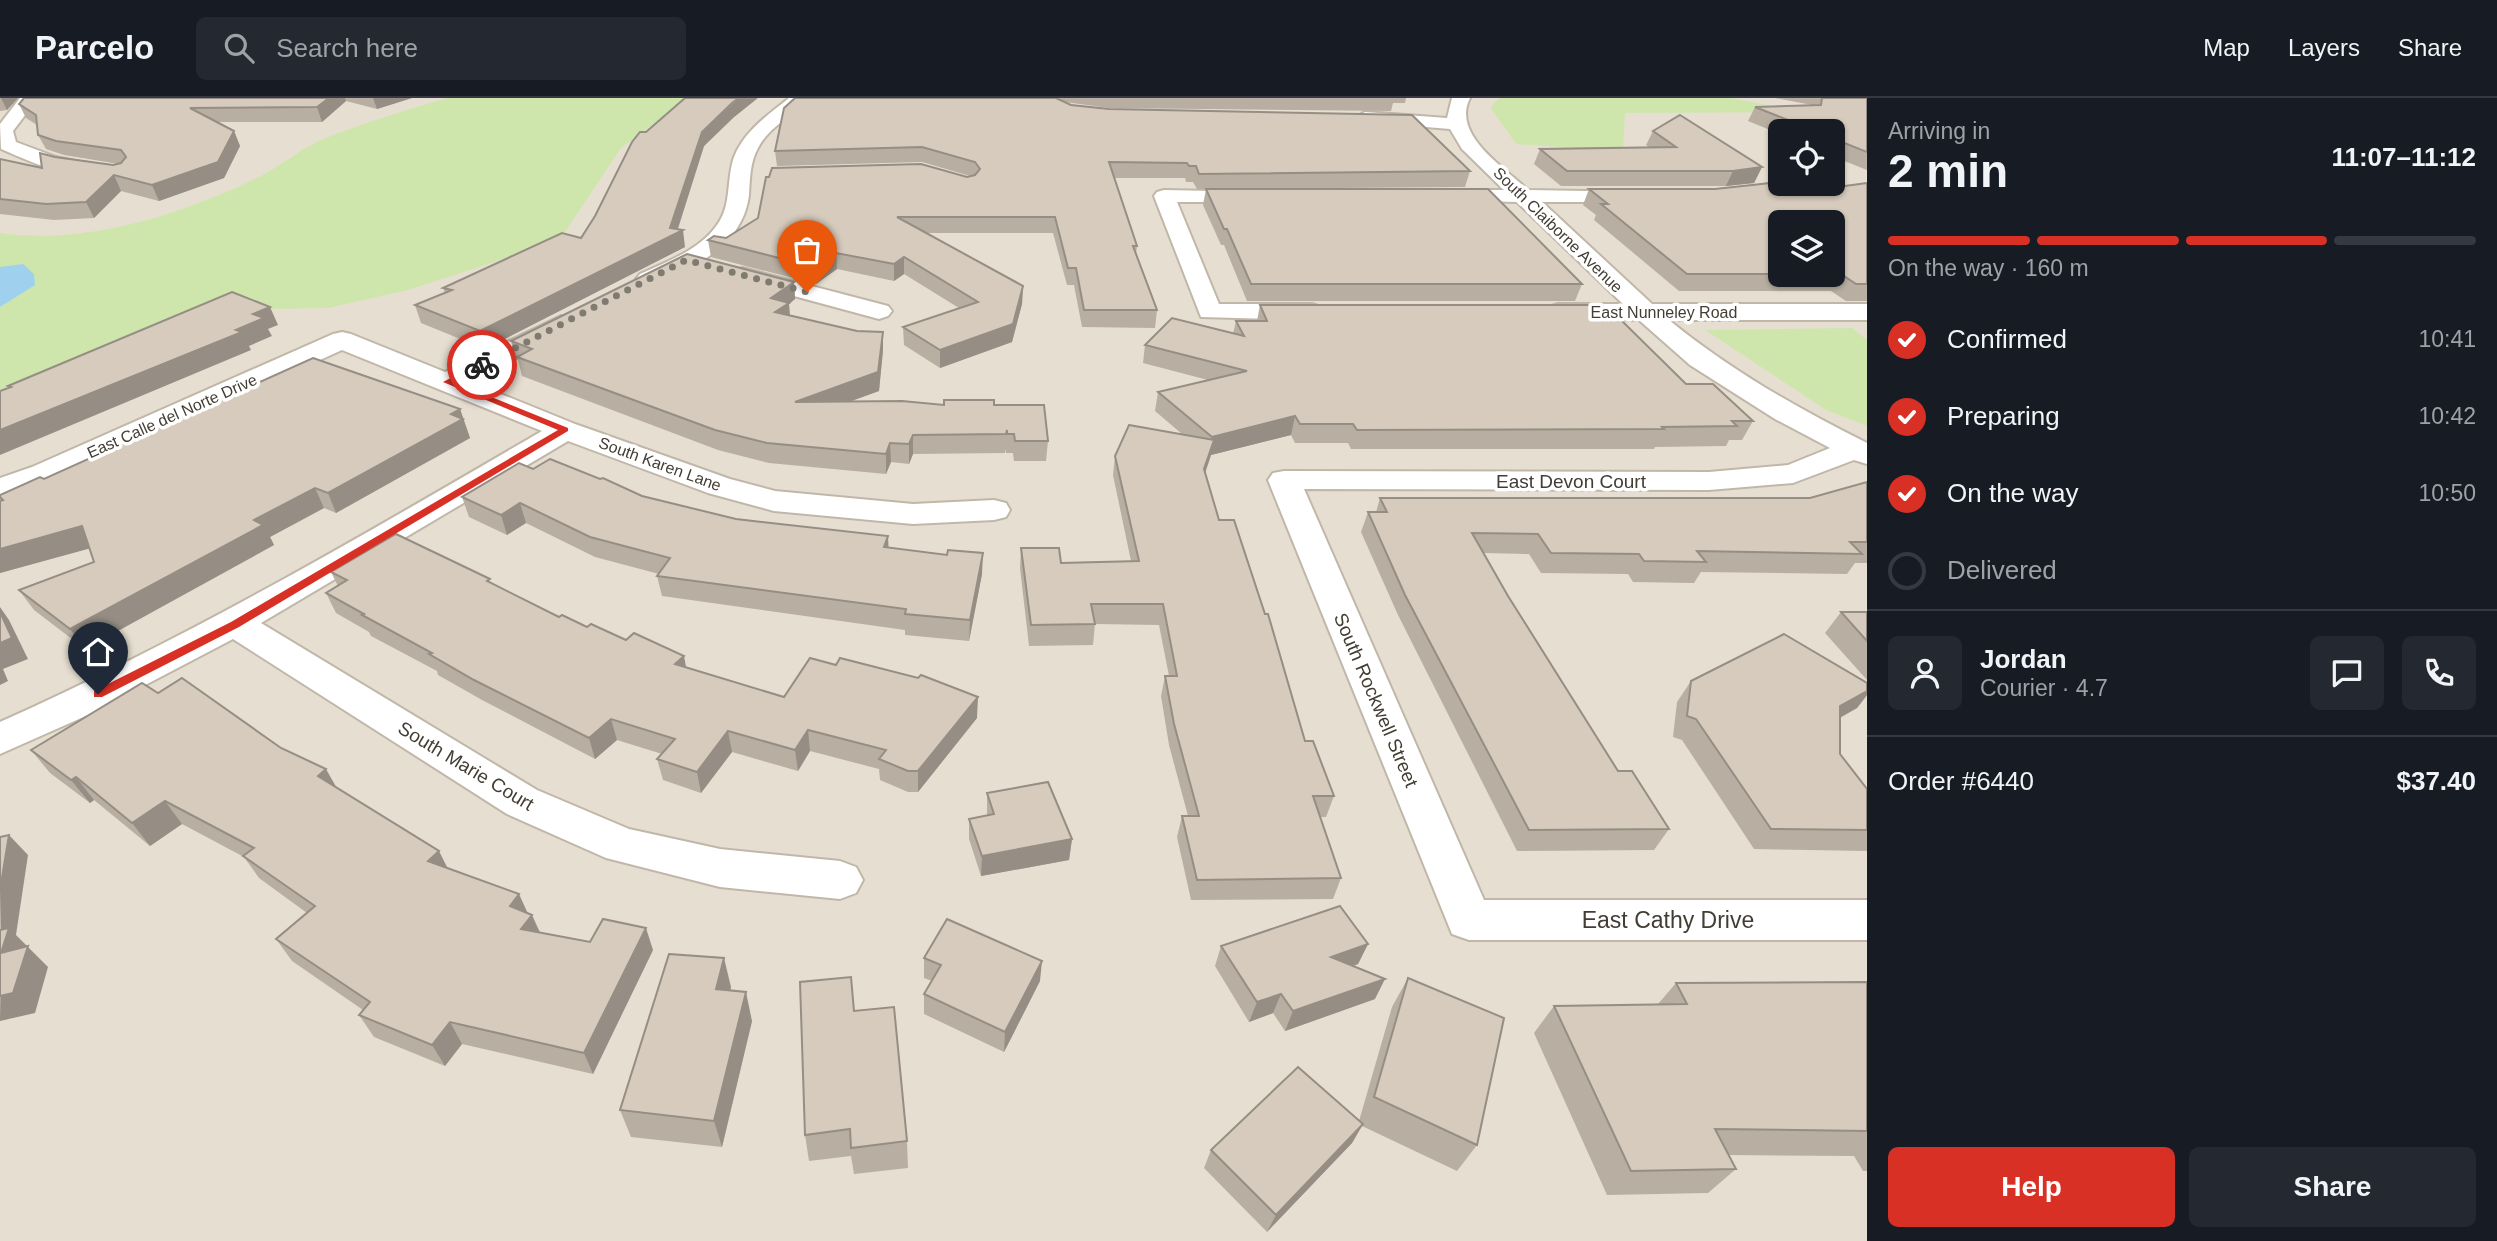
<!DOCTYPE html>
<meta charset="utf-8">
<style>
:root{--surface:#171b24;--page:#242831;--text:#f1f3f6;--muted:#9ea1a6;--line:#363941;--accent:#d93025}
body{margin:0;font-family:Arial,sans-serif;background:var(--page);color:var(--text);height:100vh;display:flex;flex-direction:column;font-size:26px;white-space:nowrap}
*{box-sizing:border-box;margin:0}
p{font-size:23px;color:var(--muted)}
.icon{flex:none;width:38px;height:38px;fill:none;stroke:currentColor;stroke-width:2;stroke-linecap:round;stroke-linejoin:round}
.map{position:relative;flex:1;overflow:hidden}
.details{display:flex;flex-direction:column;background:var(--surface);width:630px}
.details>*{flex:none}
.controls{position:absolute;left:1768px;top:21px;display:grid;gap:14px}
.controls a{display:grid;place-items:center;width:77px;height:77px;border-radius:10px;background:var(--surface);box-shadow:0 2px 5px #0004;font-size:35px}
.pin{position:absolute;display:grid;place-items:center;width:60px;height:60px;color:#fff;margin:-72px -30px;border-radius:50% 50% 50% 0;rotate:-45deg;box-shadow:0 0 7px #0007}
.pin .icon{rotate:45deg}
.courier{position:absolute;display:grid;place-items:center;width:70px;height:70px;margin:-35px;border:5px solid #d93025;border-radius:50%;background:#fff;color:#222;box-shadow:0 2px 9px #0007}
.head em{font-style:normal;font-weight:600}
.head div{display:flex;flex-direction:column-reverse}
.head{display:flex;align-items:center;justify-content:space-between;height:119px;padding:0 21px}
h1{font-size:46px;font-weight:600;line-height:52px}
.bar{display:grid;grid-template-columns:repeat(4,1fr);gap:10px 7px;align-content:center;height:84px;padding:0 21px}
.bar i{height:9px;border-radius:5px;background:var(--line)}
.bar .active{background:var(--accent)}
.bar p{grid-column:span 4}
.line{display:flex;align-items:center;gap:18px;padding:0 21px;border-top:2px solid var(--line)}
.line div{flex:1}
.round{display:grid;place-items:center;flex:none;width:74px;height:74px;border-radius:10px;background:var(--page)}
ol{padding:0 21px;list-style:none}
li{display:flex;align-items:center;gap:21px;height:77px}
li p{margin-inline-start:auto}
li .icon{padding:7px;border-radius:50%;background:var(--accent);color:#fff;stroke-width:4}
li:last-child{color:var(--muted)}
li i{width:38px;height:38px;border:4px solid var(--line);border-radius:50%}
.action{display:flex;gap:14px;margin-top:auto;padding:14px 21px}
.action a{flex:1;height:80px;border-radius:10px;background:var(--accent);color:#fff;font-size:28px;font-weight:600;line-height:80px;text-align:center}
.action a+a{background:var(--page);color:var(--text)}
header{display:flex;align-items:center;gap:42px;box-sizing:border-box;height:98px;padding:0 35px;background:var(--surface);border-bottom:2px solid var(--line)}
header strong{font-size:33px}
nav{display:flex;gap:38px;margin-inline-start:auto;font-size:24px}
.search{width:490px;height:63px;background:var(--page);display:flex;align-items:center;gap:18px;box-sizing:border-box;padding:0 24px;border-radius:10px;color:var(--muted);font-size:26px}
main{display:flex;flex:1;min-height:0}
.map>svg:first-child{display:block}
.residential{fill:#e6dfd1;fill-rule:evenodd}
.green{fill:#cee6ac}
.water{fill:#9fd1ef}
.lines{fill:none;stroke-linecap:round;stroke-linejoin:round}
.minor-casing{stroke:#c0b7a9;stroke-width:4}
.minor{fill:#fff;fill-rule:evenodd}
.wall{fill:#b8afa2;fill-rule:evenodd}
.shaded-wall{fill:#968e84}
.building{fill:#d6cbbc;stroke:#968e84;stroke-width:2}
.route{fill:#d93025}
.done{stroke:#807b71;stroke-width:7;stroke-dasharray:0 12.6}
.labels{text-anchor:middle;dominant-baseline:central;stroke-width:7;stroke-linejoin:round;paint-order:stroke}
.far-street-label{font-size:16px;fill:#433d34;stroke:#fff}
.street-label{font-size:19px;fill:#433d34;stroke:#fff}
.near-street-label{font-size:23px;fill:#433d34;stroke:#fff}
</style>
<header>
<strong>Parcelo</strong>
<div class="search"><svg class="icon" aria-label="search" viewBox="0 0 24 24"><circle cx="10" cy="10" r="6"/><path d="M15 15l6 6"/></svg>Search here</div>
<nav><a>Map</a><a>Layers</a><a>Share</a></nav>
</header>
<main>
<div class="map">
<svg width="1867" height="1143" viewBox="0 0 1867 1143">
<rect width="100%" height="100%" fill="#f2ede3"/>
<path class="residential" d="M 0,0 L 1867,0 L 1867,1143 L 0,1143 ZM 1780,33 L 1832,33 L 1832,86 L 1780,86 ZM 1780,124 L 1832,124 L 1832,177 L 1780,177 Z"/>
<g class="green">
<path d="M 448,0 L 688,0 L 621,50 L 559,143 L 408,192 L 328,210 L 269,211 L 0,301 L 0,135 C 87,147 179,117 257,80 C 279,69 299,52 321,42 C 362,25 406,12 448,0 Z"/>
<polygon points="1500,0 1731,0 1805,14 1625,15 1623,53 1516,46 1490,9"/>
<polygon points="1852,230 1867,242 1867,328 1826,312 1705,232"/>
</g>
<polygon class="water" points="23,166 34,176 35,187 0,209 0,169"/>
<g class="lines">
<g class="minor-casing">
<g id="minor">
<path d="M 20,0 L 38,0 L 13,33 L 16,44 L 56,59 L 99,68 L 102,72 L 99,76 C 72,83 26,62 1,51 L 0,26 Z"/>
<path d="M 789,0 L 808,0 C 793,19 769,28 758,50 C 750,64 750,81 749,97 C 744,137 713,159 680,175 C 667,181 654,190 640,186 L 636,181 L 640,176 C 666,164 700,152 717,127 C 732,107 726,82 734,59 C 744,33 768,17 789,0 Z"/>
<path d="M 1452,0 L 1470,0 C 1451,37 1505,70 1528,92 L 1647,94 L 1650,98 L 1647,102 L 1640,104 L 1542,104 L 1652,206 L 1867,206 L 1867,222 L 1669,222 C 1730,272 1797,310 1867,345 L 1867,366 L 1854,362 L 1793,385 L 1709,392 L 1304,391 L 1484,802 L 1867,802 L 1867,842 L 1469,842 L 1452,836 L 1268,382 L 1273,375 L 1284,373 L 1709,374 L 1788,367 L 1830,350 L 1775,321 L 1690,267 L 1639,222 L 1549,219 L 1545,214 L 1549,209 L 1558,206 L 1623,206 L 1517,104 L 1437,102 L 1434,98 L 1437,94 L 1444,92 L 1504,92 L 1462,51 L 1450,31 L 1365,24 L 1356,19 L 1365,14 L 1447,20 Z"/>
<path d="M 1780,84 L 1808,86 L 1805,90 C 1783,96 1757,106 1735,100 L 1732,96 L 1735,92 Z"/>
<polygon points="1164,92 1265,94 1268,98 1265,102 1258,104 1177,104 1219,206 1312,206 1321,209 1325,214 1321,219 1312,222 1201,219 1154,98 1157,94"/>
<polygon points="743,170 888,208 892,213 888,218 879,221 735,182 731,177 735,172"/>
<path d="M 561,218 L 570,221 L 574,226 L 570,231 L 469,283 L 575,326 L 730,381 L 775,393 L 913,406 L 994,402 L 1006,405 L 1010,412 L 1006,419 L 994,422 L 913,426 L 774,413 L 708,395 L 568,343 L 261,525 L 537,692 L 629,731 L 720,751 L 840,763 L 856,769 L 863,782 L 856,795 L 840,801 L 720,789 L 606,760 L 507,716 L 233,541 L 88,617 L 0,656 L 0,624 C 188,540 364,437 542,333 L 342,252 L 54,383 L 0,401 L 0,380 L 32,369 L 333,236 L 342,234 L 351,236 L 445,274 Z"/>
</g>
</g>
<use href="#minor" class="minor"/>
</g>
<g class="wall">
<polygon points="0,0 18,0 7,12 0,13"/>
<polygon points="24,0 412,0 377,11 346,3 322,24 218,24 234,33 240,48 224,80 159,103 121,93 94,120 54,122 0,116 0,61 42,70 55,59 113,67 119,66 64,57 46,51 38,37 37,27 26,20 19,6"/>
<polygon points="795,0 1406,0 1405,5 1393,5 1391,13 1109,10 1065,4 1071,7 1470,73 1465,89 1221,91 1582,186 1575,203 1247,203 1224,147 1221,147 1203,107 1206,91 1197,91 1193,84 1186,84 1185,80 1114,80 1137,148 1136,156 1157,212 1155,230 1082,229 1074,187 1067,187 1053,135 927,135 1023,188 1022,206 1012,244 940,270 904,247 903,229 959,210 904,176 894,183 837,171 816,186 711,159 708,142 726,140 970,78 922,64 777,68 775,53"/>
<polygon points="1775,0 1867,0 1867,72 1832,58 1832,33 1780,33 1780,36 1748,23 1755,9 1812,7"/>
<polygon points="733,20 704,48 678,131 685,149 485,251 421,225 415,207 445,195 443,190 581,140 595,118 646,34"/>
<polygon points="1653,33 1762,69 1754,85 1726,88 1561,88 1534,66 1540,51 1650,50 1646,47"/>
<path d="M 1867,85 L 1867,203 L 1846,203 L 1831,193 L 1679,193 L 1594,122 L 1596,117 L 1583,107 L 1589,91 L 1800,94 ZM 1780,124 L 1832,124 L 1832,177 L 1780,177 Z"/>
<polygon points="794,184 795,201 789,206 790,218 883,252 879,293 850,303 944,307 994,307 1048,343 1046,363 1014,363 1013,355 1006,355 1006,351 1005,355 913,356 909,366 891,364 886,376 769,365 718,352 522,278 518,262 516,262 511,243"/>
<polygon points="1260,207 1614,220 1686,286 1753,323 1742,342 1729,342 1726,348 1655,349 1654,351 1351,351 1348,345 1295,345 1291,337 1211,357 1205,375 1219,422 1305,643 1334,698 1326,719 1320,719 1341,780 1333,801 1191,802 1177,739 1182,718 1188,718 1169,647 1161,598 1165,578 1169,578 1159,527 1095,526 1093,547 1029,548 1020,470 1021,450 1061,465 1131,463 1113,377 1115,358 1182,336 1155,313 1158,294 1208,282 1143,265 1145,247 1233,236 1236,223 1257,223"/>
<polygon points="460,311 470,340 336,415 324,410 270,439 274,447 85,551 34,512 19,492 94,464 89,450 0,475 1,402 0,397 44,381"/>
<polygon points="533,371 600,381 642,398 736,421 889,449 982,476 969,543 905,537 905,532 662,498 657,478 659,476 595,459 526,425 507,437 469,419 462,399"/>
<polygon points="1867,384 1867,465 1855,465 1847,476 1701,474 1694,485 1633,484 1628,476 1541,475 1529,456 1484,455 1508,498 1618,673 1669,731 1654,752 1517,753 1398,517 1361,434 1368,414 1376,414 1380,400 1810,400"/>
<polygon points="331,474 491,485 559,519 587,529 686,570 784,599 977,620 918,694 908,694 880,682 879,671 810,653 798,673 732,654 701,695 663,682 657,661 662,656 617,642 595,661 482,602 438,577 437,573 371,538 369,534 336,515 326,495 338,488"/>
<polygon points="1841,514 1867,514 1867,582 1825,535"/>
<polygon points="1691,583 1867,585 1867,597 1857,610 1840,620 1840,656 1867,691 1867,753 1754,751 1682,642 1673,639 1677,604"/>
<polygon points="158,595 336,689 448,770 528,815 540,834 590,844 653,852 593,976 462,946 445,968 374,939 359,917 363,912 292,863 276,841 307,815 259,780 244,759 182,726 150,748 94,702 90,705 50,675 31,652"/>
<polygon points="987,695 1072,741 1069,762 981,778 969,741 969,721 987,717"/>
<polygon points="1368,846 1358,866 1353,868 1375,901 1285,933 1273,915 1249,924 1215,868 1221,848"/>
<polygon points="924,860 1040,883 1004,954 924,916 924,896 932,883 924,880"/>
<polygon points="1408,880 1477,1047 1457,1073 1362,1028 1352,1045 1267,1134 1204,1070 1211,1052 1359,1023 1392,909"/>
<polygon points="1867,884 1867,1073 1863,1073 1854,1058 1728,1057 1736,1071 1708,1095 1607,1097 1534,935 1554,908 1658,906 1676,885"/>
<polygon points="731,889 730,893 752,923 722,1049 631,1039 620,1012"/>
<polygon points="854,913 907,1043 908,1070 854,1076 851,1058 809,1063 805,1037"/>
</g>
<g class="shaded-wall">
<polygon points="1,0 18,0 7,12"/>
<polygon points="329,0 345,0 346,3 322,24 317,9"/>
<polygon points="373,0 412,0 377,11"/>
<polygon points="739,0 758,0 733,20 704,48 676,136 683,132 685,149 485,251 480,233"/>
<polygon points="234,33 240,48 224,80 159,103 152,87"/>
<polygon points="1762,69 1754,85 1726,88 1733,73"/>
<polygon points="114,77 121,93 94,120 86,104"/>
<polygon points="836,155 837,171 816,186 815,169"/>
<polygon points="904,159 904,176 894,183 894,166"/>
<polygon points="794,184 795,201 789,206 790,222 777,232 771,200"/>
<polygon points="1023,188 1022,206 1012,244 940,270 940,252"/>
<polygon points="270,209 278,227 268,231 272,238 249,248 251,252 0,357 0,332 236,232 253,216"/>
<polygon points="883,234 883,252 879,293 797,323 795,304"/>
<polygon points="460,311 470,340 336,415 328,395"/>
<polygon points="1295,318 1291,337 1211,357 1200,390 1212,339"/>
<polygon points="913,337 913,356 909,366 909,346"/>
<polygon points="890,345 891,364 886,376 886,356"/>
<polygon points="315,390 324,410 270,439 274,447 85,551 70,531 254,422"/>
<polygon points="520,405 526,425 507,437 501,417"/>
<polygon points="82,428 95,449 0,475 0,451"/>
<polygon points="888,438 889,458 884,449"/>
<polygon points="983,455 982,476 969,543 970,522"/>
<polygon points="0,509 9,522 28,561 3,571 8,583 0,587"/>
<polygon points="684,558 688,579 675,566"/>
<polygon points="1867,593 1867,597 1857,610 1823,629 1840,608"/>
<polygon points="978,599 977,620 918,694 918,673"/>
<polygon points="611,621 617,642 595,661 589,640"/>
<polygon points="808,632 810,653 798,673 795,652"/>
<polygon points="728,633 732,654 701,695 697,674"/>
<polygon points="326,671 339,694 318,678"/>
<polygon points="76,679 94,702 90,705 71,682"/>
<polygon points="165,703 182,726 150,748 132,725"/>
<polygon points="9,737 28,757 16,837 48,869 35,915 0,923 1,855 0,792"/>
<polygon points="1072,741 1069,762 981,778 982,758"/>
<polygon points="439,753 450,775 428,763"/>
<polygon points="519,796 529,818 510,808"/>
<polygon points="532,817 542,839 521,831"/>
<polygon points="646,830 653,852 593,976 584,955"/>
<polygon points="1368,846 1358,866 1322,879 1331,859"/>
<polygon points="724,860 731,889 723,920 716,891"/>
<polygon points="1042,863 1040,883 1004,954 1005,934"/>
<polygon points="1385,881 1375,901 1285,933 1293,913"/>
<polygon points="746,894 752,923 722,1049 714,1023"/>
<polygon points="1281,896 1273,915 1249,924 1257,904"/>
<polygon points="450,924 462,946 445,968 432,947"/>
<polygon points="1363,1026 1352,1045 1267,1134 1276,1117"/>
</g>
<g class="building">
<polygon points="24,0 329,0 317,9 190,10 234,33 218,64 152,87 114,77 86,104 46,106 0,101 0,61 42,70 40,55 55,59 113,67 121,65 126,59 121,52 56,43 38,37 36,17 19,6"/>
<polygon points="685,0 739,0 732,5 702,34 670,130 683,132 480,233 415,207 452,192 443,190 562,135 581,140 595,118 632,44 640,34 646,34"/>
<polygon points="795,0 1056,0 1071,7 1109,11 1412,17 1470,73 1199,76 1196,68 1189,68 1187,65 1109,64 1137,148 1133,148 1157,212 1084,212 1076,170 1068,170 1055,119 897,119 1023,188 1013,226 940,252 903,229 978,204 904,159 894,166 836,155 815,169 708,142 714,138 726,140 758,120 766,79 769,79 772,70 921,66 967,79 975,77 980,71 975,64 922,49 775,53 784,10"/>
<polygon points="1822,0 1867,0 1867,54 1832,40 1832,33 1816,33 1755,9 1821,7"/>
<polygon points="1680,17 1762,69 1733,73 1567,73 1540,51 1676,49 1653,33"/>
<polygon points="1780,84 1780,86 1788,86 1800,94 1867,85 1867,186 1856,186 1841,176 1832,176 1832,124 1780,124 1780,176 1687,176 1601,106 1608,106 1589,91 1715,91"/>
<polygon points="1206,91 1488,91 1582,186 1251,186 1227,131 1224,131"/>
<polygon points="687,156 794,184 771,200 789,205 775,214 857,233 883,234 878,274 795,304 902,303 944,307 944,302 994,302 994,307 1044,307 1048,343 1015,343 1014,336 1007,336 1007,332 1006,336 913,337 909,346 890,345 886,356 767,345 715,332 517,259 532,251 511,243"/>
<polygon points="232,194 270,209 253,216 264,220 236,232 242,234 0,332 0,293 11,289 8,288"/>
<polygon points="1260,207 1602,207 1614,220 1619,220 1686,286 1713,286 1753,323 1732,323 1737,328 1662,329 1664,331 1357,332 1353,326 1300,326 1295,318 1212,339 1158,294 1247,273 1145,247 1172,220 1244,238 1236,223 1267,223"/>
<polygon points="313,260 460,311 451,316 463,321 328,395 315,390 254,422 263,427 70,531 19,492 94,464 82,428 0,451 0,403 3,402 0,399 0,397 40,379 44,381"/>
<polygon points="1129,327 1214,342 1204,371 1219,422 1234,422 1265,516 1268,516 1305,643 1313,643 1334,698 1313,698 1341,780 1197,782 1182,718 1199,718 1174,626 1165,578 1177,578 1163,506 1091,506 1095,526 1031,527 1021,450 1059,450 1061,465 1139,463 1115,358"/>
<polygon points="550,361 600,381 603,380 642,398 736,421 888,438 884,449 947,457 948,452 983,455 970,522 905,516 906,511 657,478 670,460 590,439 520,405 501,417 462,399 519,365 533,371"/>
<polygon points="1867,384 1867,444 1850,444 1862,456 1697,453 1706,464 1644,463 1639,456 1551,455 1538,436 1472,435 1508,498 1618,673 1632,673 1669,731 1529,732 1405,497 1368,414 1387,414 1380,400 1810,400"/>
<polygon points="396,436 490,481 487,483 559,519 562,517 587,529 591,526 626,542 634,535 684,558 675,566 784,599 810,560 836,567 840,560 918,580 921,577 978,599 918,673 908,673 879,661 886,652 808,632 795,652 728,633 697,674 657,661 675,641 611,621 589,640 474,582 429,556 432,555 362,517 364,516 326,495 347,482 331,474"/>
<polygon points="0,514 12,540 0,545"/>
<polygon points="1841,514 1867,514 1867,543"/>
<polygon points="1784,536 1867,585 1867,593 1840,608 1840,656 1867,691 1867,732 1771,731 1696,621 1687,618 1691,583"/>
<polygon points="182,580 281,650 326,671 318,678 439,753 428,763 519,796 510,808 532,817 521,831 590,844 603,821 646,830 584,955 450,924 432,947 359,917 370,904 276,841 315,808 243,758 254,750 165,703 132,725 76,679 71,682 31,652 142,585 158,595"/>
<polygon points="1048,684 1072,741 982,758 969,721 994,716 987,695"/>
<polygon points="9,737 0,792 0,739"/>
<polygon points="1340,808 1368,846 1331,859 1385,881 1293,913 1281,896 1257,904 1221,848"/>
<polygon points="947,821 1042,863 1005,934 924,896 941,867 924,860"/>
<polygon points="9,830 1,855 28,848 13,895 0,898 0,832"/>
<polygon points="669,856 724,860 716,891 746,894 714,1023 620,1012"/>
<polygon points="851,879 854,913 894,909 907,1043 851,1050 850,1031 805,1037 800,884"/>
<polygon points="1408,880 1504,920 1477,1047 1374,999"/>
<polygon points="1867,884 1867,1033 1715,1031 1736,1071 1631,1073 1554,908 1687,906 1676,885"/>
<polygon points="1298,969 1363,1026 1276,1117 1211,1052"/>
</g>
<polygon class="route" points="479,265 486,267 454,284 568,330 568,333 239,529 102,599 94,599 94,593 231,524 558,332 443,284"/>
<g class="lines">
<polyline class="done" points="482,267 686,162 807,194"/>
</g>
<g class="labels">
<g class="far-street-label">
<text transform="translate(1558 132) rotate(44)">South Claiborne Avenue</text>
<text x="1664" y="214">East Nunneley Road</text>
<text transform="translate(172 318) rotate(-24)">East Calle del Norte Drive</text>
<text transform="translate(660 366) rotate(20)">South Karen Lane</text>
</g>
<g class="street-label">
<text x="1571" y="383">East Devon Court</text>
<text transform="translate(1376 602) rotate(67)">South Rockwell Street</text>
<text transform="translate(466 668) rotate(31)">South Marie Court</text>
</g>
<g class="near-street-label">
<text x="1668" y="822">East Cathy Drive</text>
</g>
</g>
</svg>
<div class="controls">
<a><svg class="icon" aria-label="locate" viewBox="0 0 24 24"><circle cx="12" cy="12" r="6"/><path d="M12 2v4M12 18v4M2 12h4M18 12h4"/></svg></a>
<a><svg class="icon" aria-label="layers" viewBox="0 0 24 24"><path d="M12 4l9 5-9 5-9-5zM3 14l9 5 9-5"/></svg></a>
</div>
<div class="pin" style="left:807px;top:194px;background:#ea580c"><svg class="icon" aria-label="bag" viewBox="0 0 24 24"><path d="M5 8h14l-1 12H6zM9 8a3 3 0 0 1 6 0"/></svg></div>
<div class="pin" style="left:98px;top:596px;background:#1f2937"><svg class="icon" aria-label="home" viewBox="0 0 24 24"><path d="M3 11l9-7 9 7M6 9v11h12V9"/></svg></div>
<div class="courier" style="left:482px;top:267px"><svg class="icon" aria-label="bike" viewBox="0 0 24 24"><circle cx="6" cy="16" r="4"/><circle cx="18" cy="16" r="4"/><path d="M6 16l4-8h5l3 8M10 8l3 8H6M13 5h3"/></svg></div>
</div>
<section class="details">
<div class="head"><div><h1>2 min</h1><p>Arriving in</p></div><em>11:07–11:12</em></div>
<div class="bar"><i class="active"></i><i class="active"></i><i class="active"></i><i></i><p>On the way · 160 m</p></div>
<ol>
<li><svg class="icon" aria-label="check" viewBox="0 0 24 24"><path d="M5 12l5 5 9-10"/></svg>Confirmed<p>10:41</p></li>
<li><svg class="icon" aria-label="check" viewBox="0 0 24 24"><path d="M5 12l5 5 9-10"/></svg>Preparing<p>10:42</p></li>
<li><svg class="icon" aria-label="check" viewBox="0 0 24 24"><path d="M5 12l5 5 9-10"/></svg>On the way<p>10:50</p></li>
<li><i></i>Delivered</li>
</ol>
<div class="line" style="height:126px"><a class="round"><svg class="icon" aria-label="person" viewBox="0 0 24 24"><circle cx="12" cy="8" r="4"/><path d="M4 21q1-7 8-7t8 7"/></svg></a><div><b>Jordan</b><p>Courier · 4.7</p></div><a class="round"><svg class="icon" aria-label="chat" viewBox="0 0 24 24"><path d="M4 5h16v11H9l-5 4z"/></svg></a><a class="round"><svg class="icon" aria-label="phone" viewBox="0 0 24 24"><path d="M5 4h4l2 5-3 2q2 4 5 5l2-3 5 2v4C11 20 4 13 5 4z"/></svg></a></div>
<div class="line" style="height:91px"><div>Order #6440</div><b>$37.40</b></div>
<div class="action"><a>Help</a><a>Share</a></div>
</section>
</main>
